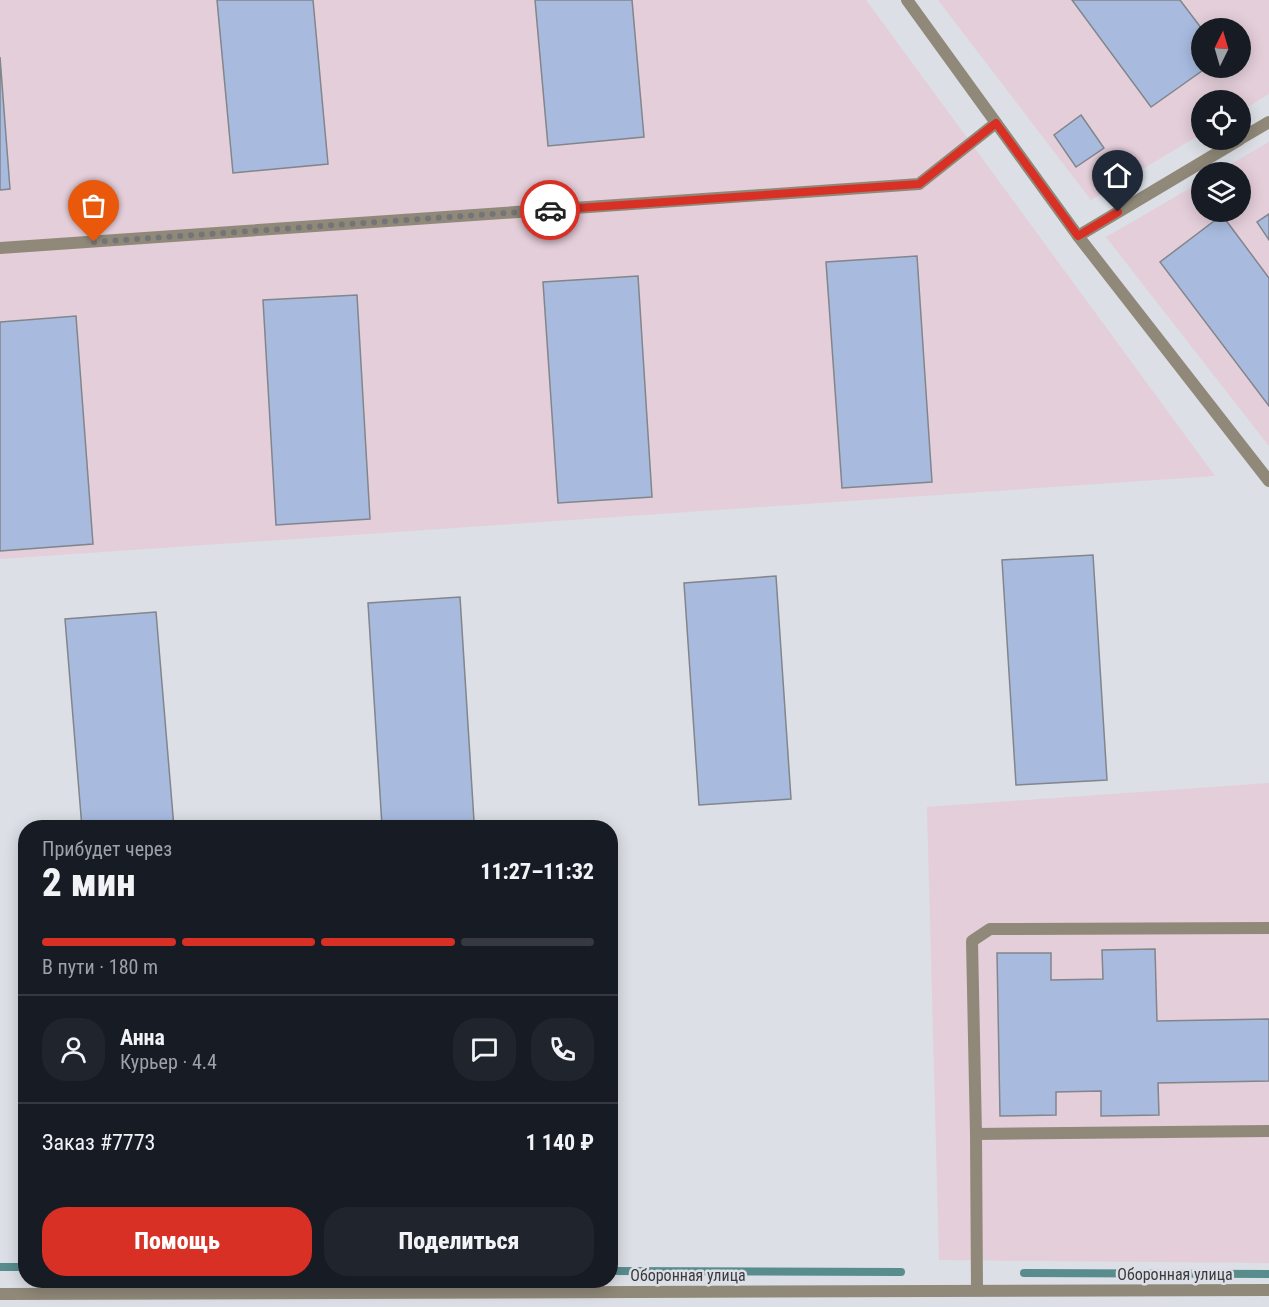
<!DOCTYPE html>
<html lang="ru">
<meta charset="utf-8">
<style>
:root{--surface:#171b24;--page:#20242c;--text:#f1f3f6;--muted:#9ea1a6;--line:#363941;--accent:#d93025}
body{margin:0;font-family:"Roboto Condensed",sans-serif;background:var(--page);color:var(--text);height:100vh;display:flex;flex-direction:column;font-size:22px;white-space:nowrap}
*{box-sizing:border-box;margin:0}
p{font-size:20px;color:var(--muted)}
.icon{flex:none;width:33px;height:33px;fill:none;stroke:currentColor;stroke-width:2;stroke-linecap:round;stroke-linejoin:round}
.map{position:relative;flex:1;overflow:hidden}
.details{position:absolute;left:18px;top:820px;width:600px;height:468px;display:flex;flex-direction:column;background:var(--surface);border-radius:24px;box-shadow:0 3px 15px #0003}
.details>*{flex:none}
.needle{width:39px;rotate:5deg}
.tools{position:absolute;left:1191px;top:18px;display:grid;gap:12px}
.tools a{display:grid;place-items:center;width:60px;height:60px;border-radius:50%;background:var(--surface);box-shadow:0 3px 15px #0003;font-size:30px}
.pin{position:absolute;display:grid;place-items:center;width:51px;height:51px;color:#fff;margin:-62px -26px;border-radius:50% 50% 50% 0;rotate:-45deg;box-shadow:0 0 6px #0007}
.pin .icon{rotate:45deg}
.courier{position:absolute;display:grid;place-items:center;width:60px;height:60px;margin:-30px;border:4px solid #d93025;border-radius:50%;background:#fff;color:#222;box-shadow:0 2px 8px #0007}
.summary em{font-style:normal;font-weight:800}
.summary div{display:flex;flex-direction:column-reverse}
.summary{display:flex;align-items:center;justify-content:space-between;height:102px;padding:0 24px}
h1{font-size:39px;font-weight:800;line-height:45px}
.bar{display:grid;grid-template-columns:repeat(4,1fr);gap:9px 6px;align-content:center;height:72px;padding:0 24px}
.bar i{height:8px;border-radius:4px;background:var(--line)}
.bar .selected{background:var(--accent)}
.bar p{grid-column:span 4}
.line{display:flex;align-items:center;gap:15px;padding:0 24px;border-top:2px solid var(--line)}
.line div{flex:1}
.round{display:grid;place-items:center;flex:none;width:63px;height:63px;border-radius:24px;background:var(--page)}
.primary-button{display:flex;gap:12px;margin-top:auto;padding:12px 24px}
.primary-button a{flex:1;height:69px;border-radius:24px;background:var(--accent);color:#fff;font-size:24px;font-weight:800;line-height:69px;text-align:center}
.primary-button a+a{background:var(--page);color:var(--text)}
.map>svg:first-child{display:block}
.industrial{fill:#e4ceda;fill-rule:evenodd}
.lines{fill:none;stroke-linecap:round;stroke-linejoin:round}
.stream{stroke:#588c8d;stroke-width:8}
.building{fill:#a8bbdf;stroke:#82858a;stroke-width:1.5}
.service{stroke:#908979;stroke-width:12}
.minor{stroke:#908979;stroke-width:12}
.done{stroke:#737478;stroke-width:6;stroke-dasharray:0 10.8}
.route{stroke:#d93025;stroke-width:8}
.labels{text-anchor:middle;dominant-baseline:central;stroke-width:5;stroke-linejoin:round;paint-order:stroke}
.street-label{font-size:16px;fill:#3a3b3e;stroke:#dcdfe5}
</style>
<div class="map">
<svg width="1269" height="1307" viewBox="0 0 1269 1307">
<rect width="100%" height="100%" fill="#dcdfe5"/>
<g class="industrial">
<polygon points="0,0 866,0 1215,476 0,559"/>
<path d="M 938,0 L 1269,0 L 1269,94 L 1241,111 L 1240,100 L 1202,100 L 1201,134 L 1091,200 ZM 1202,28 L 1240,28 L 1240,68 L 1202,68 Z"/>
<polygon points="1269,142 1269,446 1106,237 1201,182 1202,212 1240,212 1240,172 1217,172"/>
<polygon points="1269,783 1269,1263 939,1260 927,807"/>
</g>
<g class="lines">
<g class="stream">
<polyline points="0,1267 26,1267"/>
<polyline points="610,1271 901,1272"/>
<polyline points="1024,1273 1269,1274"/>
</g>
</g>
<g class="building">
<polygon points="217,0 313,0 328,164 233,173"/>
<polygon points="535,0 632,0 644,137 548,146"/>
<polygon points="1072,0 1180,0 1202,29 1202,68 1206,68 1151,107"/>
<polygon points="0,57 10,189 0,190"/>
<polygon points="1081,115 1104,148 1076,167 1054,135"/>
<polygon points="1269,214 1269,240 1257,222"/>
<polygon points="1222,215 1269,278 1269,406 1160,262"/>
<polygon points="917,256 932,482 842,488 826,262"/>
<polygon points="638,276 652,497 558,503 543,282"/>
<polygon points="357,295 370,519 276,525 263,300"/>
<polygon points="76,316 93,544 0,551 0,322"/>
<polygon points="1093,555 1107,780 1016,785 1002,560"/>
<polygon points="776,576 791,799 699,805 684,583"/>
<polygon points="460,597 474,821 382,826 368,603"/>
<polygon points="156,612 174,828 82,828 65,619"/>
<polygon points="1155,949 1157,1021 1269,1019 1269,1081 1158,1083 1159,1115 1101,1116 1101,1091 1056,1092 1056,1115 1000,1116 997,953 1051,953 1051,980 1103,979 1102,950"/>
</g>
<g class="lines">
<g class="service">
<polyline points="0,248 919,184 996,123"/>
<polyline points="976,1134 972,941 990,929 1269,928"/>
<polyline points="977,1290 976,1134 1269,1131"/>
</g>
<g class="minor">
<polyline points="907,0 1078,236 1269,481"/>
<polyline points="1240,139 1269,122"/>
<polyline points="1078,236 1239,140"/>
<polyline points="0,1294 1269,1290"/>
</g>
</g>
<g class="lines">
<polyline class="done" points="94,242 550,210"/>
<polyline class="route" points="550,210 919,184 996,123 1078,236 1118,212"/>
</g>
<g class="labels">
<g class="street-label">
<text x="1175" y="1274">Оборонная улица</text>
<text x="688" y="1275">Оборонная улица</text>
</g>
</g>
</svg>
<div class="tools">
<a><svg class="needle" viewBox="-14 -14 28 28"><path d="M0-13l5 13h-10z" fill="#e53935"/><path d="M0 13l5-13h-10z" fill="#9ea1a6"/></svg></a>
<a><svg class="icon" aria-label="locate" viewBox="0 0 24 24"><circle cx="12" cy="12" r="6"/><path d="M12 2v4M12 18v4M2 12h4M18 12h4"/></svg></a>
<a><svg class="icon" aria-label="layers" viewBox="0 0 24 24"><path d="M12 4l9 5-9 5-9-5zM3 14l9 5 9-5"/></svg></a>
</div>
<div class="pin" style="left:94px;top:242px;background:#ea580c"><svg class="icon" aria-label="bag" viewBox="0 0 24 24"><path d="M5 8h14l-1 12H6zM9 8a3 3 0 0 1 6 0"/></svg></div>
<div class="pin" style="left:1118px;top:212px;background:#1f2937"><svg class="icon" aria-label="home" viewBox="0 0 24 24"><path d="M3 11l9-7 9 7M6 9v11h12V9"/></svg></div>
<div class="courier" style="left:550px;top:210px"><svg class="icon" aria-label="car" viewBox="0 0 24 24"><path d="M5 17H2v-5l4-1 3-4h7l3 4 3 1v5h-3M9 17h6M6 11h13"/><circle cx="7" cy="17" r="2"/><circle cx="17" cy="17" r="2"/></svg></div>
<section class="details">
<div class="summary"><div><h1>2 мин</h1><p>Прибудет через</p></div><em>11:27–11:32</em></div>
<div class="bar"><i class="selected"></i><i class="selected"></i><i class="selected"></i><i></i><p>В пути · 180 m</p></div>
<div class="line" style="height:108px"><a class="round"><svg class="icon" aria-label="person" viewBox="0 0 24 24"><circle cx="12" cy="8" r="4"/><path d="M4 21q1-7 8-7t8 7"/></svg></a><div><b>Анна</b><p>Курьер · 4.4</p></div><a class="round"><svg class="icon" aria-label="chat" viewBox="0 0 24 24"><path d="M4 5h16v11H9l-5 4z"/></svg></a><a class="round"><svg class="icon" aria-label="phone" viewBox="0 0 24 24"><path d="M5 4h4l2 5-3 2q2 4 5 5l2-3 5 2v4C11 20 4 13 5 4z"/></svg></a></div>
<div class="line" style="height:78px"><div>Заказ #7773</div><b>1 140 ₽</b></div>
<div class="primary-button"><a>Помощь</a><a>Поделиться</a></div>
</section>
</div>
